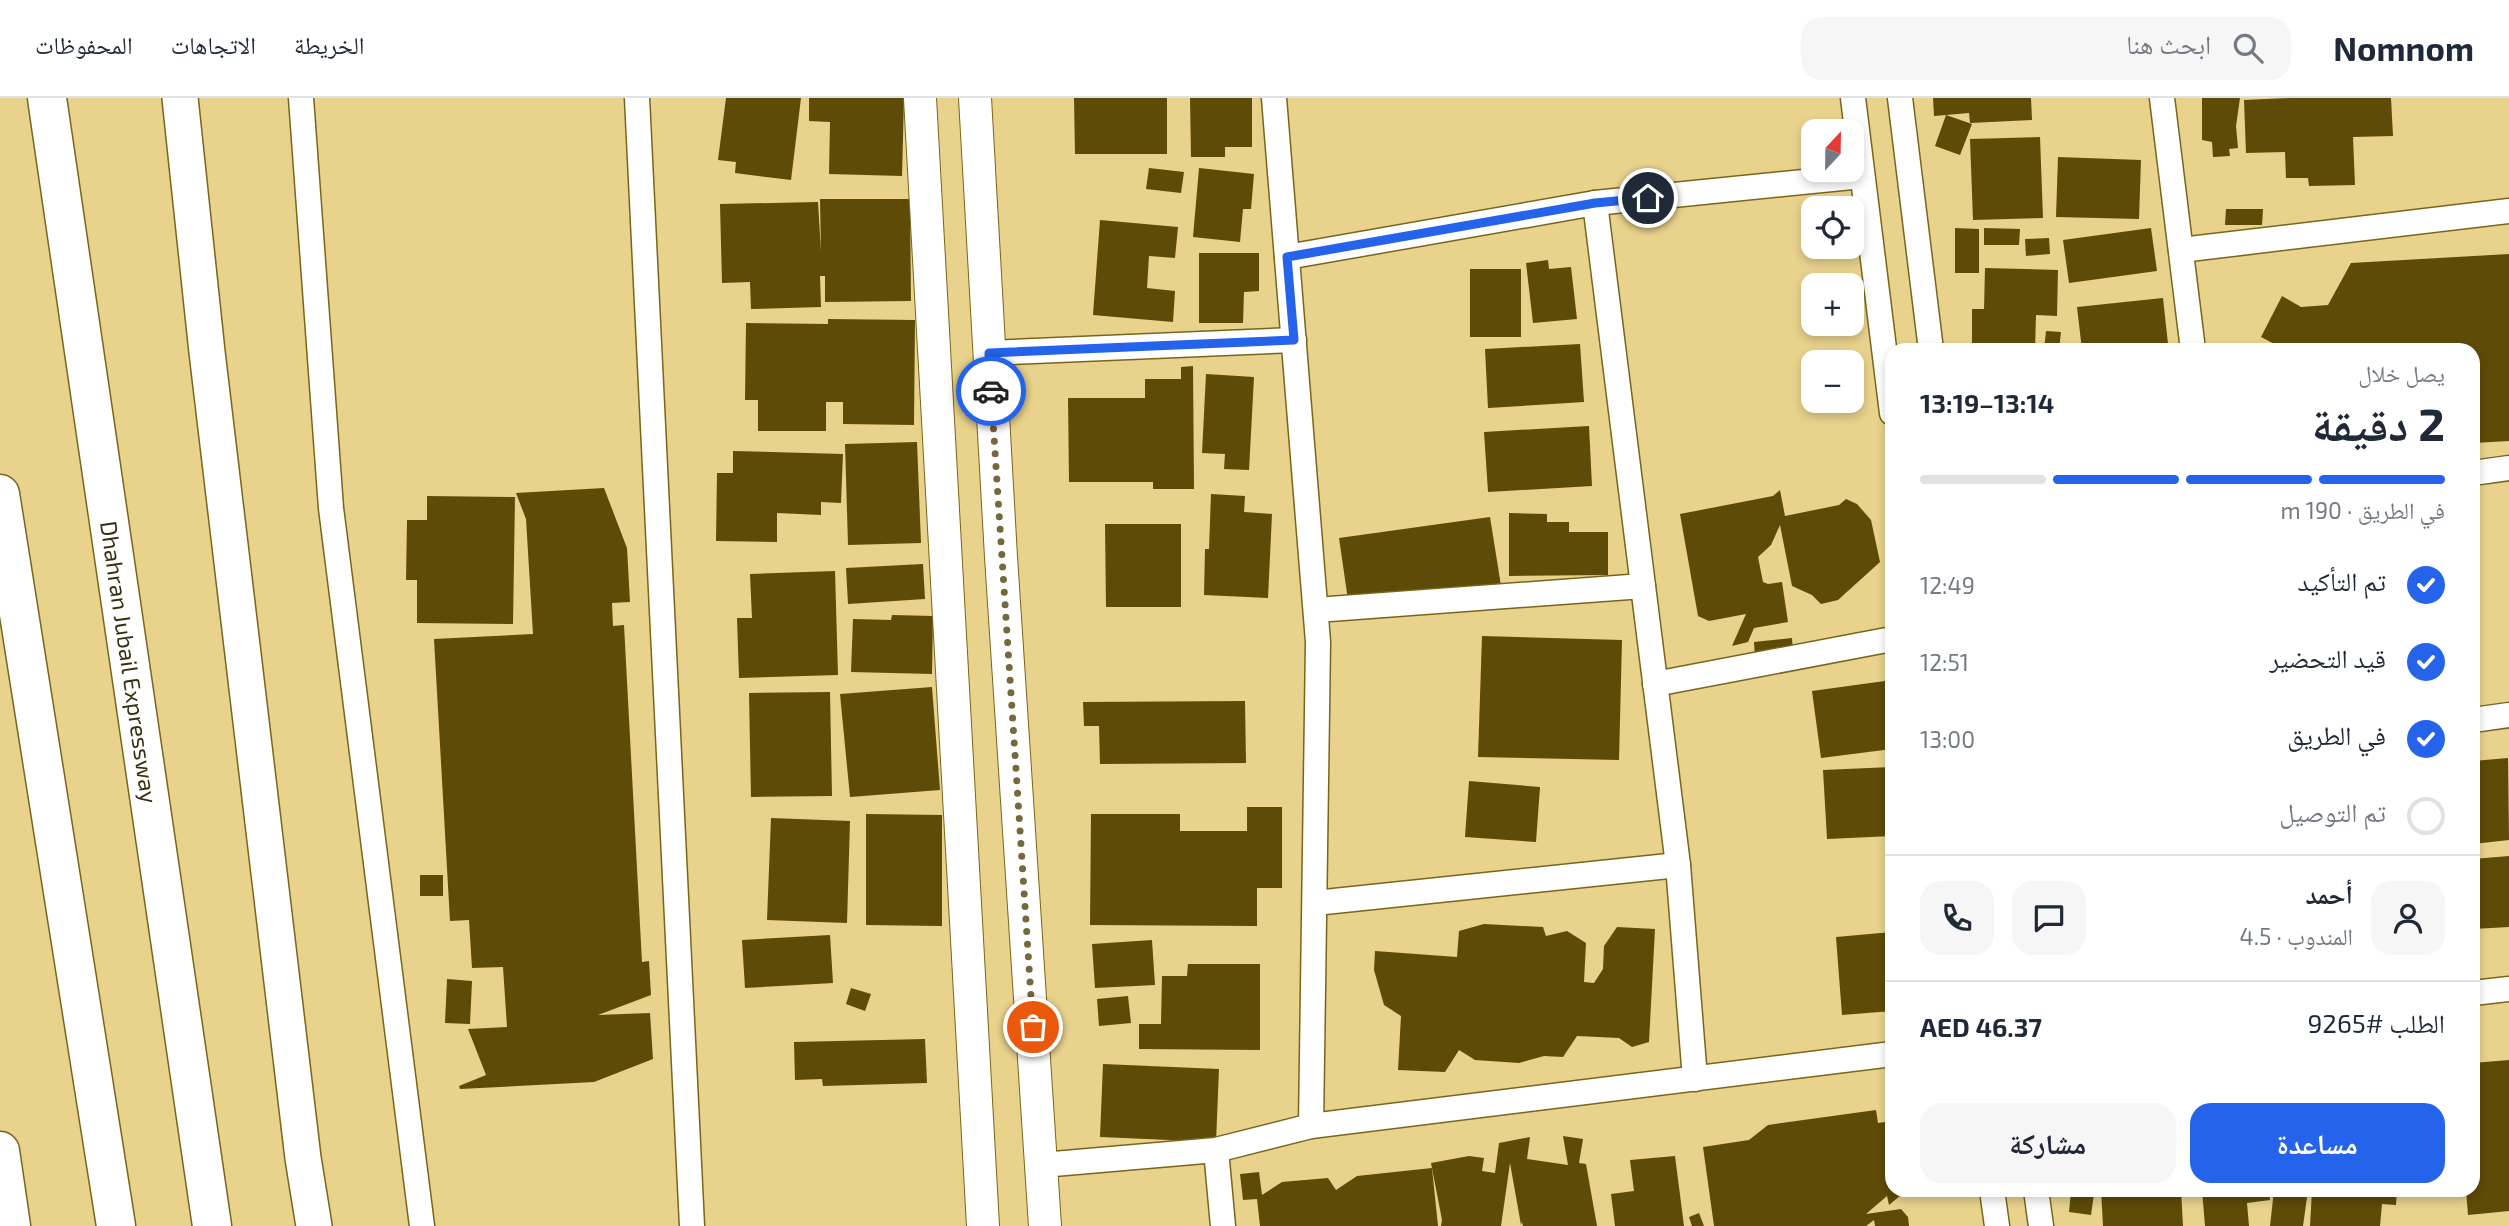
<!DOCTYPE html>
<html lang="ar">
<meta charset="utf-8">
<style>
:root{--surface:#fff;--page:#f6f6f7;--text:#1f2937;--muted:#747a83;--line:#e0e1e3;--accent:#2563eb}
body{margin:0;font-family:"Exo 2","Noto Naskh Arabic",sans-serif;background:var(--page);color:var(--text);direction:rtl;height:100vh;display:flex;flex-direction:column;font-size:26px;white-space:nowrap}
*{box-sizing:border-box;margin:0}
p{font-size:23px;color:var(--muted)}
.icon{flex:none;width:38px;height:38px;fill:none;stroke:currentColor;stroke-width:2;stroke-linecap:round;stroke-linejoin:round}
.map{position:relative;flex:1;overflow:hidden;direction:ltr}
.drawer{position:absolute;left:1885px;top:245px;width:595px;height:854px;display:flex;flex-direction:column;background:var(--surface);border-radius:21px;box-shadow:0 4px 10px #0003;direction:rtl}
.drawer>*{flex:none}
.needle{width:46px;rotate:22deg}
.fabs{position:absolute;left:1801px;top:21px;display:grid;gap:14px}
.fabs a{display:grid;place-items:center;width:63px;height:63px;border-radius:14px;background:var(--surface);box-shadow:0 4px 10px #0003;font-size:35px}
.pin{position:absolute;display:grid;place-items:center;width:60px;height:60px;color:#fff;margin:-30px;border:4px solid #fff;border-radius:50%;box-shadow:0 2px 7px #0007}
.courier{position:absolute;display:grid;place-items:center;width:70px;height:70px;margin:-35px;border:5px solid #2563eb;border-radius:50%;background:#fff;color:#222;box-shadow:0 2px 9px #0007}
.summary em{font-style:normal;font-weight:700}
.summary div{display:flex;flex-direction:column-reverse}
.summary{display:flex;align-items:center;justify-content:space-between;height:119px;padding:0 35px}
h1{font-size:46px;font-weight:700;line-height:52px}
.bar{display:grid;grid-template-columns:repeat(4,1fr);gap:10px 7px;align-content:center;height:84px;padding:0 35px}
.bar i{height:9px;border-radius:5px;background:var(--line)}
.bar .active{background:var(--accent)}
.bar p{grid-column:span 4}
.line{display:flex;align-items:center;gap:18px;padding:0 35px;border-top:2px solid var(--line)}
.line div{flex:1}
.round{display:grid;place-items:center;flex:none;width:74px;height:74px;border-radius:21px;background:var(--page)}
ol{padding:0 35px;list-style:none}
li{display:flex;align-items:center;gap:21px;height:77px}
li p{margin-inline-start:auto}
li .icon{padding:7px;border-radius:50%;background:var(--accent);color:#fff;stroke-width:4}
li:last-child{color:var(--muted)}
li i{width:38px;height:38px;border:4px solid var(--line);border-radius:50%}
.button{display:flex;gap:14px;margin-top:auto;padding:14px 35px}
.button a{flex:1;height:80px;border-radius:21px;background:var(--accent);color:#fff;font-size:28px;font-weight:700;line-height:80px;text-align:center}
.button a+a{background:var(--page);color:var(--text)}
header{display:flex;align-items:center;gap:42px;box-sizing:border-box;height:98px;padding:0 35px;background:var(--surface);border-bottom:2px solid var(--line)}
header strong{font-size:33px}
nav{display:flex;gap:38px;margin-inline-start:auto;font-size:24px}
.search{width:490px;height:63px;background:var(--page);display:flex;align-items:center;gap:18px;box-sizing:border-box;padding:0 24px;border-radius:21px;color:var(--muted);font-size:26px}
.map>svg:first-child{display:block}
.building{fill:#5d4b07}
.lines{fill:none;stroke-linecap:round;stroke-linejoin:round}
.minor-casing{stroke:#7a651d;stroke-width:27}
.tertiary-casing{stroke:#7a651d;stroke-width:34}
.secondary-casing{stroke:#7a651d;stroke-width:38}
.primary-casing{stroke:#7a651d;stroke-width:41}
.motorway-casing{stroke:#7a651d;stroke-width:41}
.minor{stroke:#fff;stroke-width:24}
.tertiary{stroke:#fff;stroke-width:32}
.secondary{stroke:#fff;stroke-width:35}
.primary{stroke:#fff;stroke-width:38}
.motorway{stroke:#fff;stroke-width:38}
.done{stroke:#76683d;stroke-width:7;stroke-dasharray:0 12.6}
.route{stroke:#2563eb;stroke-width:9}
.labels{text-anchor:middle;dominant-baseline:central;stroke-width:7;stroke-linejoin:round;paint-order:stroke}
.street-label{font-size:23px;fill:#382f12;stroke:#fff4d1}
</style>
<header>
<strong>Nomnom</strong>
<div class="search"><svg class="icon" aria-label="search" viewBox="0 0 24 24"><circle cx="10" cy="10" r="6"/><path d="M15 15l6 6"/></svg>ابحث هنا</div>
<nav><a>الخريطة</a><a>الاتجاهات</a><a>المحفوظات</a></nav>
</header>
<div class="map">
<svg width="2509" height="1128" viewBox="0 0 2509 1128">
<rect width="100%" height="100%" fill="#e8d28c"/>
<g class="building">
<polygon points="726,0 801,0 791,82 735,75 736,64 718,62"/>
<polygon points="809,0 904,0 902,78 829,76 830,24 809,23"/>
<polygon points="1074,0 1167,0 1167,56 1075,56"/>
<polygon points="1190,0 1252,0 1252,49 1225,49 1225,59 1191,59"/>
<polygon points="1933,0 2031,0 2032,22 1970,25 1969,15 1934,18"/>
<polygon points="2202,0 2240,0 2236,28 2238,50 2229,51 2230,58 2213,59 2212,44 2202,42"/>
<polygon points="2290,0 2391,0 2393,38 2353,39 2355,87 2309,88 2308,80 2286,80 2285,54 2246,55 2244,2"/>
<polygon points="1946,17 1972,26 1960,57 1935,48"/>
<polygon points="2040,39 2043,120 1973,122 1970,41"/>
<polygon points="2058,59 2141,62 2139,121 2056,119"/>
<polygon points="1149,70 1184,74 1181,95 1146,91"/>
<polygon points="1199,70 1254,76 1251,111 1243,111 1240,144 1193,139"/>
<polygon points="820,101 910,101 911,203 825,204 825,178 820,178 821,209 751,211 750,184 722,185 720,106 818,104 821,154"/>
<polygon points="2226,111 2263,111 2262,127 2225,127"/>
<polygon points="1100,122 1178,129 1175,160 1149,158 1147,190 1175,193 1173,224 1093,217"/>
<polygon points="1955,130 1979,131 1979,175 1955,175"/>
<polygon points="1984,130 2020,131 2019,147 1984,147"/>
<polygon points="2151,130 2157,173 2069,185 2063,142"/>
<polygon points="2049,140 2050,156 2026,158 2025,141"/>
<polygon points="1199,155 1259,155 1259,193 1244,194 1243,225 1199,225"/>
<polygon points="2509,156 2509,343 2473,345 2473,252 2286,252 2261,239 2282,198 2301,209 2328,207 2351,165"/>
<polygon points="1548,162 1549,171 1571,169 1577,221 1533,225 1526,165"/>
<polygon points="1985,170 2058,172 2057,218 2036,217 2035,252 1972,250 1972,211 1984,211"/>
<rect x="1470" y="171" width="51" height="68"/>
<polygon points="2163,200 2168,246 2115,252 2082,252 2077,209"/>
<polygon points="828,221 915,222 914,327 843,326 843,304 826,304 826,333 758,333 758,302 745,302 746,225 828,226"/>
<polygon points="2046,233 2061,234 2059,252 2044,252"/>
<polygon points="1580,246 1584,304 1488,310 1485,251"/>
<polygon points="1193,268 1194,391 1153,391 1153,384 1069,384 1068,300 1145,300 1145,281 1181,281 1181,269"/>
<polygon points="1206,276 1254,279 1249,372 1224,371 1225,356 1202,355"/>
<polygon points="1589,328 1592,388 1488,394 1484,334"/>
<polygon points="917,344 921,445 848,447 845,346"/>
<polygon points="733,353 843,356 841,405 821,404 821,417 777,415 777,444 716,443 717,375 733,375"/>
<polygon points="604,390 627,450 630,504 612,505 613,528 624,527 642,864 649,863 651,897 598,917 650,915 653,961 594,984 460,991 459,988 486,977 468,931 507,929 503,869 472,870 469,822 450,823 434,541 533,536 526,421 516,395"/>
<polygon points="1780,392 1785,418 1839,407 1846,401 1857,406 1871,422 1880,464 1838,502 1821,506 1812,497 1792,488 1780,427 1771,447 1758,459 1763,484 1768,486 1782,484 1788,524 1754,530 1748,544 1732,548 1746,516 1709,523 1698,518 1680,416 1773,398"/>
<polygon points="1211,396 1245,398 1244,414 1272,416 1268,500 1204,497 1205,451 1209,451"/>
<polygon points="427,398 515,399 513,526 417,525 417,482 406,482 407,422 427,422"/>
<polygon points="1509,415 1547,416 1547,424 1569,424 1569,434 1608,434 1608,477 1509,478"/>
<polygon points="1490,419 1501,488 1349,509 1339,440"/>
<polygon points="1105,426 1181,426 1181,509 1106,509"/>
<polygon points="923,466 925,501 848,506 846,470"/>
<polygon points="835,473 838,577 739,580 737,520 752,520 750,476"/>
<polygon points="892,517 933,518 932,576 851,574 853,521 891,522"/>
<polygon points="1482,538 1622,542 1619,662 1478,659"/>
<polygon points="1792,540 1793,556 1755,560 1754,544"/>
<polygon points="1892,582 1892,651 1821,660 1812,593"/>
<polygon points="932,589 940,692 850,699 840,596"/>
<polygon points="830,594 832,698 751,699 749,595"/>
<polygon points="1245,603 1246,665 1100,666 1099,628 1084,628 1083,604"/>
<polygon points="2508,660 2509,742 2473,746 2473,663"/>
<polygon points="1892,669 1892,738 1827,741 1823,672"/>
<polygon points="1469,683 1540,689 1536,744 1465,739"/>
<polygon points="1247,709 1282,709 1282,790 1257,790 1257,828 1090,827 1091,716 1180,716 1180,733 1247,733"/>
<polygon points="866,716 942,717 942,828 866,827"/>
<polygon points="771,720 850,723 847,825 767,822"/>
<polygon points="2509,758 2509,829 2473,831 2473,761"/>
<rect x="420" y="777" width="23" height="21"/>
<polygon points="1484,826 1543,829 1546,838 1567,833 1586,845 1584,884 1594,885 1603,871 1604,848 1617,829 1655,831 1649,944 1632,949 1619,940 1577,938 1563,959 1544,958 1519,965 1475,962 1459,952 1445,974 1398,972 1401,918 1384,907 1374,872 1375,853 1457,859 1459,833"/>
<polygon points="1892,834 1892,913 1842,917 1836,839"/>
<polygon points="830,837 833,885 745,890 742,842"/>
<polygon points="1152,842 1155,887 1095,890 1092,846"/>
<polygon points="1188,866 1260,866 1260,952 1139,951 1139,926 1161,926 1162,878 1187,878"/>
<polygon points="447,881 472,883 470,926 445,925"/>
<polygon points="851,890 871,896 865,913 846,906"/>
<polygon points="1128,898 1131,925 1099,928 1097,901"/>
<polygon points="925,941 927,985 823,988 822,981 795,982 794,944"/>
<polygon points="2509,962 2509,1113 2468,1117 2466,1092 2473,1092 2473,965"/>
<polygon points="1103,966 1219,971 1216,1044 1100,1039"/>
<polygon points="1876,1012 1878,1025 1892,1023 1892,1092 1907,1092 1889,1107 1887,1098 1866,1116 1901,1111 1908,1119 1909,1128 1875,1128 1874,1122 1866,1128 1714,1128 1703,1049 1749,1042 1768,1027"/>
<polygon points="1563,1038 1583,1041 1579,1065 1586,1066 1597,1128 1523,1128 1522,1124 1521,1127 1510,1065 1501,1128 1441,1128 1442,1122 1431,1065 1469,1058 1484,1060 1482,1073 1495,1075 1499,1045 1530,1039 1527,1061 1568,1067"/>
<polygon points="1675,1058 1684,1128 1615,1128 1611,1096 1634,1093 1630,1062"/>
<polygon points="1432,1070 1438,1128 1260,1128 1257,1101 1243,1102 1240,1076 1259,1074 1262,1097 1282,1084 1328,1080 1336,1092 1357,1078"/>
<polygon points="2101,1092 2181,1092 2183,1128 2103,1128"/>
<polygon points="2202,1092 2269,1092 2270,1102 2247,1105 2249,1128 2205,1128"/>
<polygon points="2274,1092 2308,1092 2303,1128 2270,1128"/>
<polygon points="2312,1092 2397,1092 2396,1107 2382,1106 2380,1128 2310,1128"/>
<polygon points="2071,1093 2094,1096 2091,1117 2069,1114"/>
<polygon points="1699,1115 1704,1128 1692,1128 1689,1119"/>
</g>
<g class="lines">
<g class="minor-casing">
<g id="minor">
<polyline points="301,0 331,410 422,1128"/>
<polyline points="637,0 692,1128"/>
<polyline points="1274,0 1318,544 1311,1028"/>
<polyline points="1853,0 1892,315"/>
<polyline points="1900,0 1931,252"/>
<polyline points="2162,0 2193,252"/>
<polyline points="1595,105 1678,767 1695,981"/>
<polyline points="2181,152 2509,113"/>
<polyline points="1287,159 1595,105 1862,78"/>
<polyline points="989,255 1294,242"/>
<polyline points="2473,375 2509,370"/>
<polyline points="1316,512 1643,488"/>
<polyline points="1655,586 1892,541"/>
<polyline points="2473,622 2509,617"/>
<polyline points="1315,805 1678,767"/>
<polyline points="2473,895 2509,891"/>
<polyline points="1216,1052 1223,1128"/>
<polyline points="1042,1067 1216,1052 1311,1028 1892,956"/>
<polyline points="1992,1092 1997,1128"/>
<polyline points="2036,1092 2041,1128"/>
</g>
</g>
<g class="tertiary-casing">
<g id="tertiary">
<polyline points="920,0 983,1128"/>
<polyline points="975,0 1001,459 1045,1128"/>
</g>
</g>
<g class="secondary-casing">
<polyline id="secondary" points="180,0 207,254 303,1060 314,1128"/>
</g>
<g class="primary-casing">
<polyline id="primary" points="0,1053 11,1128"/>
</g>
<g class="motorway-casing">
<g id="motorway">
<path id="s1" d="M 47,0 L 212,1128"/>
<polyline points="0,396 116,1128"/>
</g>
</g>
<use href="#minor" class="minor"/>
<use href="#tertiary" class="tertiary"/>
<use href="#secondary" class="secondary"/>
<use href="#primary" class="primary"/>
<use href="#motorway" class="motorway"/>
</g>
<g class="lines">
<polyline class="done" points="991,293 1033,929"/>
<polyline class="route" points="991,293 989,255 1294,242 1287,159 1595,105 1648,100"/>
</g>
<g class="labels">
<g class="street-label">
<text stroke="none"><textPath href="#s1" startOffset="570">Dhahran Jubail Expressway</textPath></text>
</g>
</g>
</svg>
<div class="fabs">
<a><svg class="needle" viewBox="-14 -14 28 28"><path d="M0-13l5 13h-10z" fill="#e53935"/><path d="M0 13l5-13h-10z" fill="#747a83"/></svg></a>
<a><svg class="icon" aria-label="locate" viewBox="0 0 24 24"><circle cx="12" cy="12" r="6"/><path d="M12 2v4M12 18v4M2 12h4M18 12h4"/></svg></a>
<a>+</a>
<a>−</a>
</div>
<div class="pin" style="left:1033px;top:929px;background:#ea580c"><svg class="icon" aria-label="bag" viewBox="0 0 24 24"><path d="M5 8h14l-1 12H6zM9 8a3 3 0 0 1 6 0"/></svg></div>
<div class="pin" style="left:1648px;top:100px;background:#1f2937"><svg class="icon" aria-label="home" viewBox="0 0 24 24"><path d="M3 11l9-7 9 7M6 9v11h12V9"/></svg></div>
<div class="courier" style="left:991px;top:293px"><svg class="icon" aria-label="car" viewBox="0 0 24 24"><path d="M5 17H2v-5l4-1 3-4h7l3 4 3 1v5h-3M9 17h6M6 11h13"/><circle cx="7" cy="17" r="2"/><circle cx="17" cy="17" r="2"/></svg></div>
<section class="drawer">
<div class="summary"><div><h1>2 دقيقة</h1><p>يصل خلال</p></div><em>13:14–13:19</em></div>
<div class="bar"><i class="active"></i><i class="active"></i><i class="active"></i><i></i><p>في الطريق · 190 m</p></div>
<ol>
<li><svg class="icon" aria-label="check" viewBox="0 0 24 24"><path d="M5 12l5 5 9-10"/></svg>تم التأكيد<p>12:49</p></li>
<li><svg class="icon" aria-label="check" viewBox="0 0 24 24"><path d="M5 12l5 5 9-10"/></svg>قيد التحضير<p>12:51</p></li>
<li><svg class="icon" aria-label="check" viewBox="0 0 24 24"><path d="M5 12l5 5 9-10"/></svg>في الطريق<p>13:00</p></li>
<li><i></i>تم التوصيل</li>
</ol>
<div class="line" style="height:126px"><a class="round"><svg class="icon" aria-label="person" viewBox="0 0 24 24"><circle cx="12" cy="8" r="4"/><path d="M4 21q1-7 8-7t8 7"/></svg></a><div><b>أحمد</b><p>المندوب · 4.5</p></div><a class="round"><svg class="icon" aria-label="chat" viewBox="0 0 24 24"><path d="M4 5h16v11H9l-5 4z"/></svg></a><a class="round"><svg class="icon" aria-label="phone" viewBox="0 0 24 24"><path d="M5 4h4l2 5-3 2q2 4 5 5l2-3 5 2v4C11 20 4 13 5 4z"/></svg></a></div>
<div class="line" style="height:91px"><div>الطلب #9265</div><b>AED 46.37</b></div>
<div class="button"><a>مساعدة</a><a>مشاركة</a></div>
</section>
</div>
